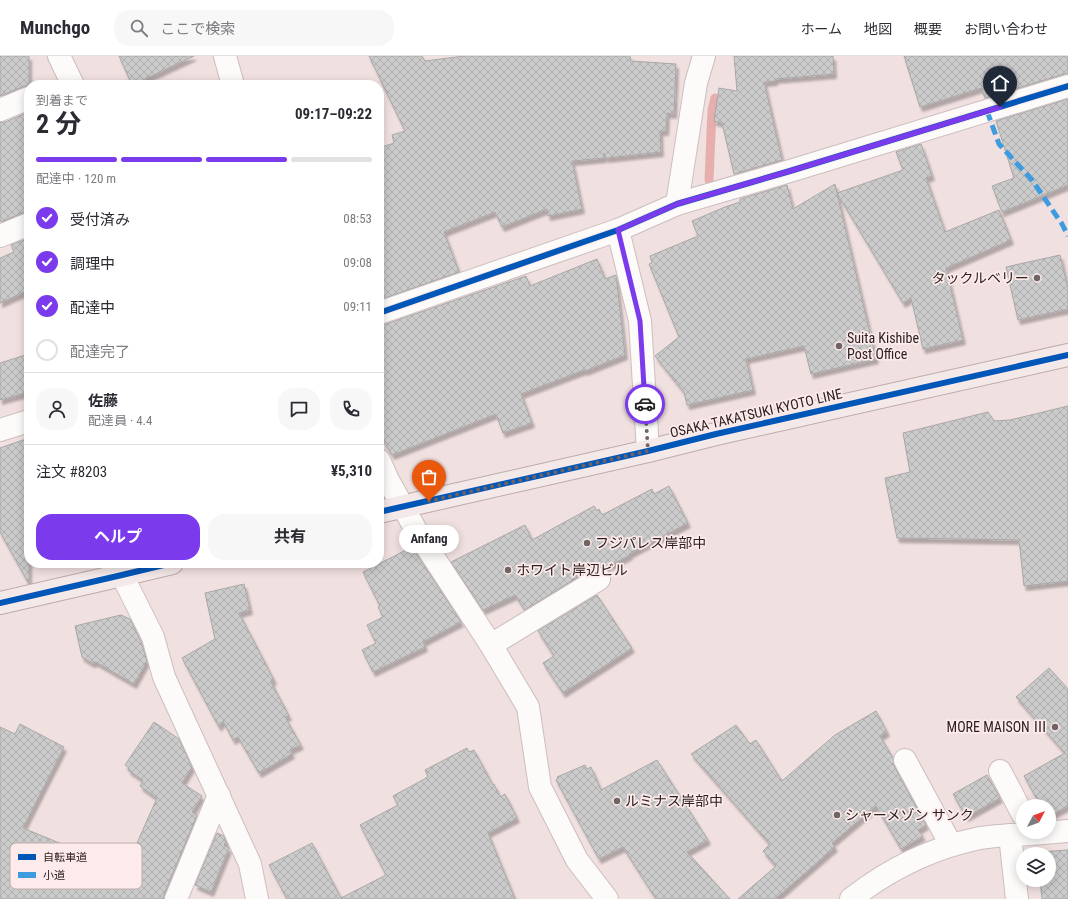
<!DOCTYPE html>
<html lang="ja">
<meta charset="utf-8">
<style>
:root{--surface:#fff;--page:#f7f7f7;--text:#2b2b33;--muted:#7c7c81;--line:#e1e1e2;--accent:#7c3aed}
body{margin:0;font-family:"Roboto Condensed","Noto Sans JP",sans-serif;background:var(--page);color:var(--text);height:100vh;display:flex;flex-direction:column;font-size:15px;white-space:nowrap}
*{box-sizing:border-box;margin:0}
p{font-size:13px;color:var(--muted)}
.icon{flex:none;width:22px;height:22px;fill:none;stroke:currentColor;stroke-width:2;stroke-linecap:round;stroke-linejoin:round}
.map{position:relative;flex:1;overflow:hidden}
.details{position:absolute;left:24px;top:24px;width:360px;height:488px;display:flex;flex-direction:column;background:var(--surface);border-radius:16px;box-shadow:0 2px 10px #0003}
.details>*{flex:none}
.needle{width:26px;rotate:49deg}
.fabs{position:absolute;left:1016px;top:743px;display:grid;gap:8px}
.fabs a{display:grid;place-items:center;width:40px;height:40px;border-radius:50%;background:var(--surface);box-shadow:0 2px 10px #0003;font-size:20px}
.pin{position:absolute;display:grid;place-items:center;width:34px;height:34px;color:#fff;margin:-41px -17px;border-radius:50% 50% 50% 0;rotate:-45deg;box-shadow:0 0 4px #0007}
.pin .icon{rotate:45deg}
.courier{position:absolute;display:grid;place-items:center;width:40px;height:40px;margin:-20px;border:3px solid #7c3aed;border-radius:50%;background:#fff;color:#222;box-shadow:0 1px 5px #0007}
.bubble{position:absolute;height:28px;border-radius:14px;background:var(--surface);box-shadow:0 2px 10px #0003;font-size:13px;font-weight:700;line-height:28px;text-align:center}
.overview em{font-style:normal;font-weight:700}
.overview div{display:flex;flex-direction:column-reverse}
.overview{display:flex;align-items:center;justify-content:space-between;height:68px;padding:0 12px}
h1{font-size:26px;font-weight:700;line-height:30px}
.bar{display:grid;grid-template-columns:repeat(4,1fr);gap:6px 4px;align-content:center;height:48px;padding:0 12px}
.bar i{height:5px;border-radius:3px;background:var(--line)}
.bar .on{background:var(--accent)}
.bar p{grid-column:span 4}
.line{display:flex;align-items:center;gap:10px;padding:0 12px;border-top:1px solid var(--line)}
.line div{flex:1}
.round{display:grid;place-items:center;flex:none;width:42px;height:42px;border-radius:16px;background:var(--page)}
ol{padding:0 12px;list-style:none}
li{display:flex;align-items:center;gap:12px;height:44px}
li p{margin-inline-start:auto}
li .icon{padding:4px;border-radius:50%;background:var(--accent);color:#fff;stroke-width:4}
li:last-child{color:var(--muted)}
li i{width:22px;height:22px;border:2px solid var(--line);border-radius:50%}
.cta{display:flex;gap:8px;margin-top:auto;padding:8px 12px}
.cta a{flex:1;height:46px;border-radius:16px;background:var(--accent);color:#fff;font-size:16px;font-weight:700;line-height:46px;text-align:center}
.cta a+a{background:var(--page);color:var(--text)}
header{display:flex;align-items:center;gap:24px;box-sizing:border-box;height:56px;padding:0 20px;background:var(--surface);border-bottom:1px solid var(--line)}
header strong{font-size:19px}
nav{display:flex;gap:22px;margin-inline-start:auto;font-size:14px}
.search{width:280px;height:36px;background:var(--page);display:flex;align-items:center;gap:10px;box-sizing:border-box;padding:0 14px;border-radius:16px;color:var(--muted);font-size:15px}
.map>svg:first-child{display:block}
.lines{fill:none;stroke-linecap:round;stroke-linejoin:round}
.stream{stroke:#e6aead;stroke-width:9}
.building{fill:url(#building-cross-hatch);stroke:#a9a7a7;filter:url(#shadow)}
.street-casing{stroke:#ccbebe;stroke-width:24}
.primary-casing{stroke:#c0aaaa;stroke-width:24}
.street{stroke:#fdfafa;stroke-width:22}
.primary{stroke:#f4e9e9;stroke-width:22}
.quiet{stroke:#3d9be0;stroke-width:5;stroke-dasharray:10 5;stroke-linecap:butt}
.cycleway-casing{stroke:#fdeaea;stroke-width:8}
.cycleway{stroke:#0057b8;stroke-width:6}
.done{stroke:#706463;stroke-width:4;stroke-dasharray:0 7.2}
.route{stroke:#7c3aed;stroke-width:5}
.poi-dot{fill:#706463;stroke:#fdeaea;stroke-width:1.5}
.labels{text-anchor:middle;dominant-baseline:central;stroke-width:3.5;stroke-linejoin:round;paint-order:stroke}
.poi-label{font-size:14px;fill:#2b2120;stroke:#fdeaea;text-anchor:start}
.street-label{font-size:14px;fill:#2b2120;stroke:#fdeaea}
.key{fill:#fdeaea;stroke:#beaead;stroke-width:1}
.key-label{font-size:11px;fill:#2b2120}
</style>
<header>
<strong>Munchgo</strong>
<div class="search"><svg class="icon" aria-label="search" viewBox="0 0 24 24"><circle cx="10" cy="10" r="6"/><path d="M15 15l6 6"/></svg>ここで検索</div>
<nav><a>ホーム</a><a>地図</a><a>概要</a><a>お問い合わせ</a></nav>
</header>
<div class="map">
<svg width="1068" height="843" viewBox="0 0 1068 843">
<defs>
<pattern id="building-cross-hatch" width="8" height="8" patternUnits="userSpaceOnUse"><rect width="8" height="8" fill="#cccbcb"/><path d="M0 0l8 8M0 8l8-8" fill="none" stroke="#afaeae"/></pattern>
<filter id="shadow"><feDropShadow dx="2.5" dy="4.5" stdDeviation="1" flood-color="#0004"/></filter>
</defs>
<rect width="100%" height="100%" fill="#f1e0e0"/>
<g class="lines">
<polyline class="stream" points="709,124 712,54 715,42"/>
</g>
<g class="building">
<polygon points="0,0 29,0 29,30 24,30 0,40"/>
<polygon points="119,0 194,0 132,29"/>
<polygon points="369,0 422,0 425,5 464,0 630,0 631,5 676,8 674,58 667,57 666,75 660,75 661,96 606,102 604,97 604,102 572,105 582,153 548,160 547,153 502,171 495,156 444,176 459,216 379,244 379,92 394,87 392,79 405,75"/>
<polygon points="734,0 833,0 834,18 775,23 775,25 764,26 782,104 734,118 722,67 714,65 719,32 737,35"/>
<polygon points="904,0 1068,0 1068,18 1064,18 985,42 981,32 920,51"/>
<polygon points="1068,43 1068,129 1002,156 992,130 1014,122 996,65"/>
<polygon points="29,56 29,156 24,156 1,166 0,163 0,66 5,66"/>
<polygon points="921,88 932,120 926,122 945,176 999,154 1011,184 946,212 963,284 923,293 911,242 903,247 837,137 876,303 811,318 804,290 746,303 753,334 687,349 684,336 655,300 679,281 649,208 652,207 650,200 698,180 692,165 725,151 740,146 740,143 787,129 793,153 835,128 837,137 903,114 896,96"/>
<polygon points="29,182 29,234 0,247 0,202 14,196 11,189"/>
<polygon points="1060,199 1068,233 1068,253 1018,264 1006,211"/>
<polygon points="597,203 605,223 616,219 625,299 585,315 584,314 521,338 532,367 503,377 496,358 392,399 379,377 379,269 383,269 526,220 530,230"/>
<polygon points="29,298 29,336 0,344 0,307"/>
<polygon points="1068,350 1068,525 1024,530 1019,484 897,482 885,422 910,416 903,377 988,356 994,365 1010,364"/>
<polygon points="29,382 29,528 0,476 0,392"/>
<polygon points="669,430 688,467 629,498 630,499 605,512 598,511 592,512 525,554 515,539 483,554 451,506 525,469 532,484 594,450 597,455 599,453 602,459 652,433 654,438"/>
<polygon points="412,491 461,566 423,586 425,591 373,616 362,594 376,587 367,569 383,561 378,551 380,550 363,516"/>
<polygon points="244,528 250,554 239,557 274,624 271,626 289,660 285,661 301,689 290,694 292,698 259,717 238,681 233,684 223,665 219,671 182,602 215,583 205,537"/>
<polygon points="597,539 632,592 563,637 543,607 554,600 538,575"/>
<polygon points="121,559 130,563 141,586 147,605 134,628 96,606 92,607 82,601 75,570"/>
<polygon points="1049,612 1068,633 1068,750 1049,760 1049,750 1041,750 1024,720 1065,697 1016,641"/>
<polygon points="876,655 887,676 880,680 893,702 894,710 926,769 918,774 923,780 901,793 876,750 832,787 835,791 775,843 738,843 776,810 763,795 770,788 691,698 736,669 750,688 756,684 782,725 835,679"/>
<polygon points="154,666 179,683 192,711 182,727 202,740 192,756 197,759 164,838 164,843 0,843 0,671 15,678 20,668 64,691 23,772 125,814 157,742 140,730 143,724 128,714 129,712 125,709"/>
<polygon points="467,692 469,696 474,694 493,729 494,728 500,741 505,738 517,762 488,777 515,843 287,843 269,809 312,787 341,842 386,819 360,769 398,749 393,740 428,721 425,714"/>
<polygon points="657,704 708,784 687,796 730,843 656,843 623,791 599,803 556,724 558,723 557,721 585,709 587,713 591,711 601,734"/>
<polygon points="987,719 1000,742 966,761 953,738"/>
<polygon points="217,777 224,780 226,785 224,789 229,792 211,836 195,829"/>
<polygon points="1068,794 1068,843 1042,843 1040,824 1049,824 1049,798 1038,798 1038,796"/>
</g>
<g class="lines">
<g class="street-casing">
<g id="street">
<polyline points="59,0 73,29"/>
<polyline points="225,0 233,29"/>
<polyline points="0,54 29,42"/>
<polyline points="677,148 696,27 704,0"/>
<polyline points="618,174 640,265 648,395"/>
<polyline points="0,180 29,168"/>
<polyline points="379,257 618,174 677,148 790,115 1068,30"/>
<polyline points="0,374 29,365"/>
<polyline points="379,404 388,424 417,476 491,589 528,651 540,731 577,804 607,843"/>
<polyline points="122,519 153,581 164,621 250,808 257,843"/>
<polyline points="491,589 599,523"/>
<polyline points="905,704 951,789"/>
<polyline points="1000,715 1023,759"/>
<polyline points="1010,779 1017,843"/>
<polyline points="176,843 219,739"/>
<path d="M 851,843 C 889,813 932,792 980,782 C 997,779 1014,779 1031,778 C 1044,777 1056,776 1068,775"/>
</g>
</g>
<g class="primary-casing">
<g id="primary">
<polyline points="379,456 648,395 716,378 1068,299"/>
<polyline points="0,547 122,519 172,507"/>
</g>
</g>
<use href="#street" class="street"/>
<use href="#primary" class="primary"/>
<polyline class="quiet" points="987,55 999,88 1032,124 1062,168 1068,180"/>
<g class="cycleway-casing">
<g id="cycleway">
<polyline points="379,257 618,174 677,148 790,115 1068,30"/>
<polyline points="379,456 648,395 716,378 1068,299"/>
<polyline points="0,547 122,519 172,507"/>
</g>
</g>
<use href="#cycleway" class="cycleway"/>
</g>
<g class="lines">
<polyline class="done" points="429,445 648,395 645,348"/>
<polyline class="route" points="645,348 640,265 618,174 677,148 790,115 1000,51"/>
</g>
<g class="poi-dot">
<circle cx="1037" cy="222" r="4"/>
<circle cx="839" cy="290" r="4"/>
<circle cx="587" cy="487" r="4"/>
<circle cx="508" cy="514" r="4"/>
<circle cx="1055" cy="671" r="4"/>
<circle cx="617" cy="745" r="4"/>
<circle cx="837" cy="759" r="4"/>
</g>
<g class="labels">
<g class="poi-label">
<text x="1029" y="222" text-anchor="end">タックルベリー</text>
<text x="847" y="282">Suita Kishibe<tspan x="847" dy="16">Post Office</tspan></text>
<text x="595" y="487">フジパレス岸部中</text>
<text x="516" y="514">ホワイト岸辺ビル</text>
<text x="1047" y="671" text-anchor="end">MORE MAISON Ⅲ</text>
<text x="625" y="745">ルミナス岸部中</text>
<text x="845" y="759">シャーメゾン サンク</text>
</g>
<g class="street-label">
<text transform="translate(756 357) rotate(-13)">OSAKA TAKATSUKI KYOTO LINE</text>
</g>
</g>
<rect x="10" y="787" width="132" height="46" rx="6" class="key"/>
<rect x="18" y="798" width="18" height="6" fill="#0057b8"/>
<rect x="18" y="816" width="18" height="6" fill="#3d9be0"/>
<g class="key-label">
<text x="43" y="805">自転車道</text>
<text x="43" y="823">小道</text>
</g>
</svg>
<div class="fabs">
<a><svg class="needle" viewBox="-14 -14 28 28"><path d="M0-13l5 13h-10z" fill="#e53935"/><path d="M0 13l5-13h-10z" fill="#7c7c81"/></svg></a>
<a><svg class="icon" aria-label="layers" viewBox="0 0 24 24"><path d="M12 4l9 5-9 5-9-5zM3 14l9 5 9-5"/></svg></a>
</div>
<div class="pin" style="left:429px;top:445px;background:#ea580c"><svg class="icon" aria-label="bag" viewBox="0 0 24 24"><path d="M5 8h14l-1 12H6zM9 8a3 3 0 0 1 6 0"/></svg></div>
<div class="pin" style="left:1000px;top:51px;background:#1f2937"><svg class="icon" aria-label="home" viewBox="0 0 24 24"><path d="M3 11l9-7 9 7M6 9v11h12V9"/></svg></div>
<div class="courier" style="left:645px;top:348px"><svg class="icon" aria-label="car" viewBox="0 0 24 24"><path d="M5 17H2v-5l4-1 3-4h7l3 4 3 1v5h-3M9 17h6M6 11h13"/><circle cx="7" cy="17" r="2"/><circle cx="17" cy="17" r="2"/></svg></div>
<div class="bubble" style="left:399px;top:469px;width:60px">Anfang</div>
<section class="details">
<div class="overview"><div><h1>2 分</h1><p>到着まで</p></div><em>09:17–09:22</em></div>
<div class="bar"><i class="on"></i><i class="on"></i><i class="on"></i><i></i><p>配達中 · 120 m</p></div>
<ol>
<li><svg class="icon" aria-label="check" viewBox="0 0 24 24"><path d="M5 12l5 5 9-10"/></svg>受付済み<p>08:53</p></li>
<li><svg class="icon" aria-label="check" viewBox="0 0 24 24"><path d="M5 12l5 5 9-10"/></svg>調理中<p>09:08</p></li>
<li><svg class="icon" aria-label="check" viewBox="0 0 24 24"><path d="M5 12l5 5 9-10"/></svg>配達中<p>09:11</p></li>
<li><i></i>配達完了</li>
</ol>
<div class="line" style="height:72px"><a class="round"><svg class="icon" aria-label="person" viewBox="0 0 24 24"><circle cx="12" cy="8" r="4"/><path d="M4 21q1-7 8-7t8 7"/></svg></a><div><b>佐藤</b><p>配達員 · 4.4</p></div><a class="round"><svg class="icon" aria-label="chat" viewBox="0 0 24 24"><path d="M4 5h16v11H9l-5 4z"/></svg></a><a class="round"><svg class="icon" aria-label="phone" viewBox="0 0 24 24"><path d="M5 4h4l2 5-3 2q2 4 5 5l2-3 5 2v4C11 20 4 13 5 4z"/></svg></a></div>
<div class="line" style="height:52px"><div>注文 #8203</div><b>¥5,310</b></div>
<div class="cta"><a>ヘルプ</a><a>共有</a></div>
</section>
</div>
